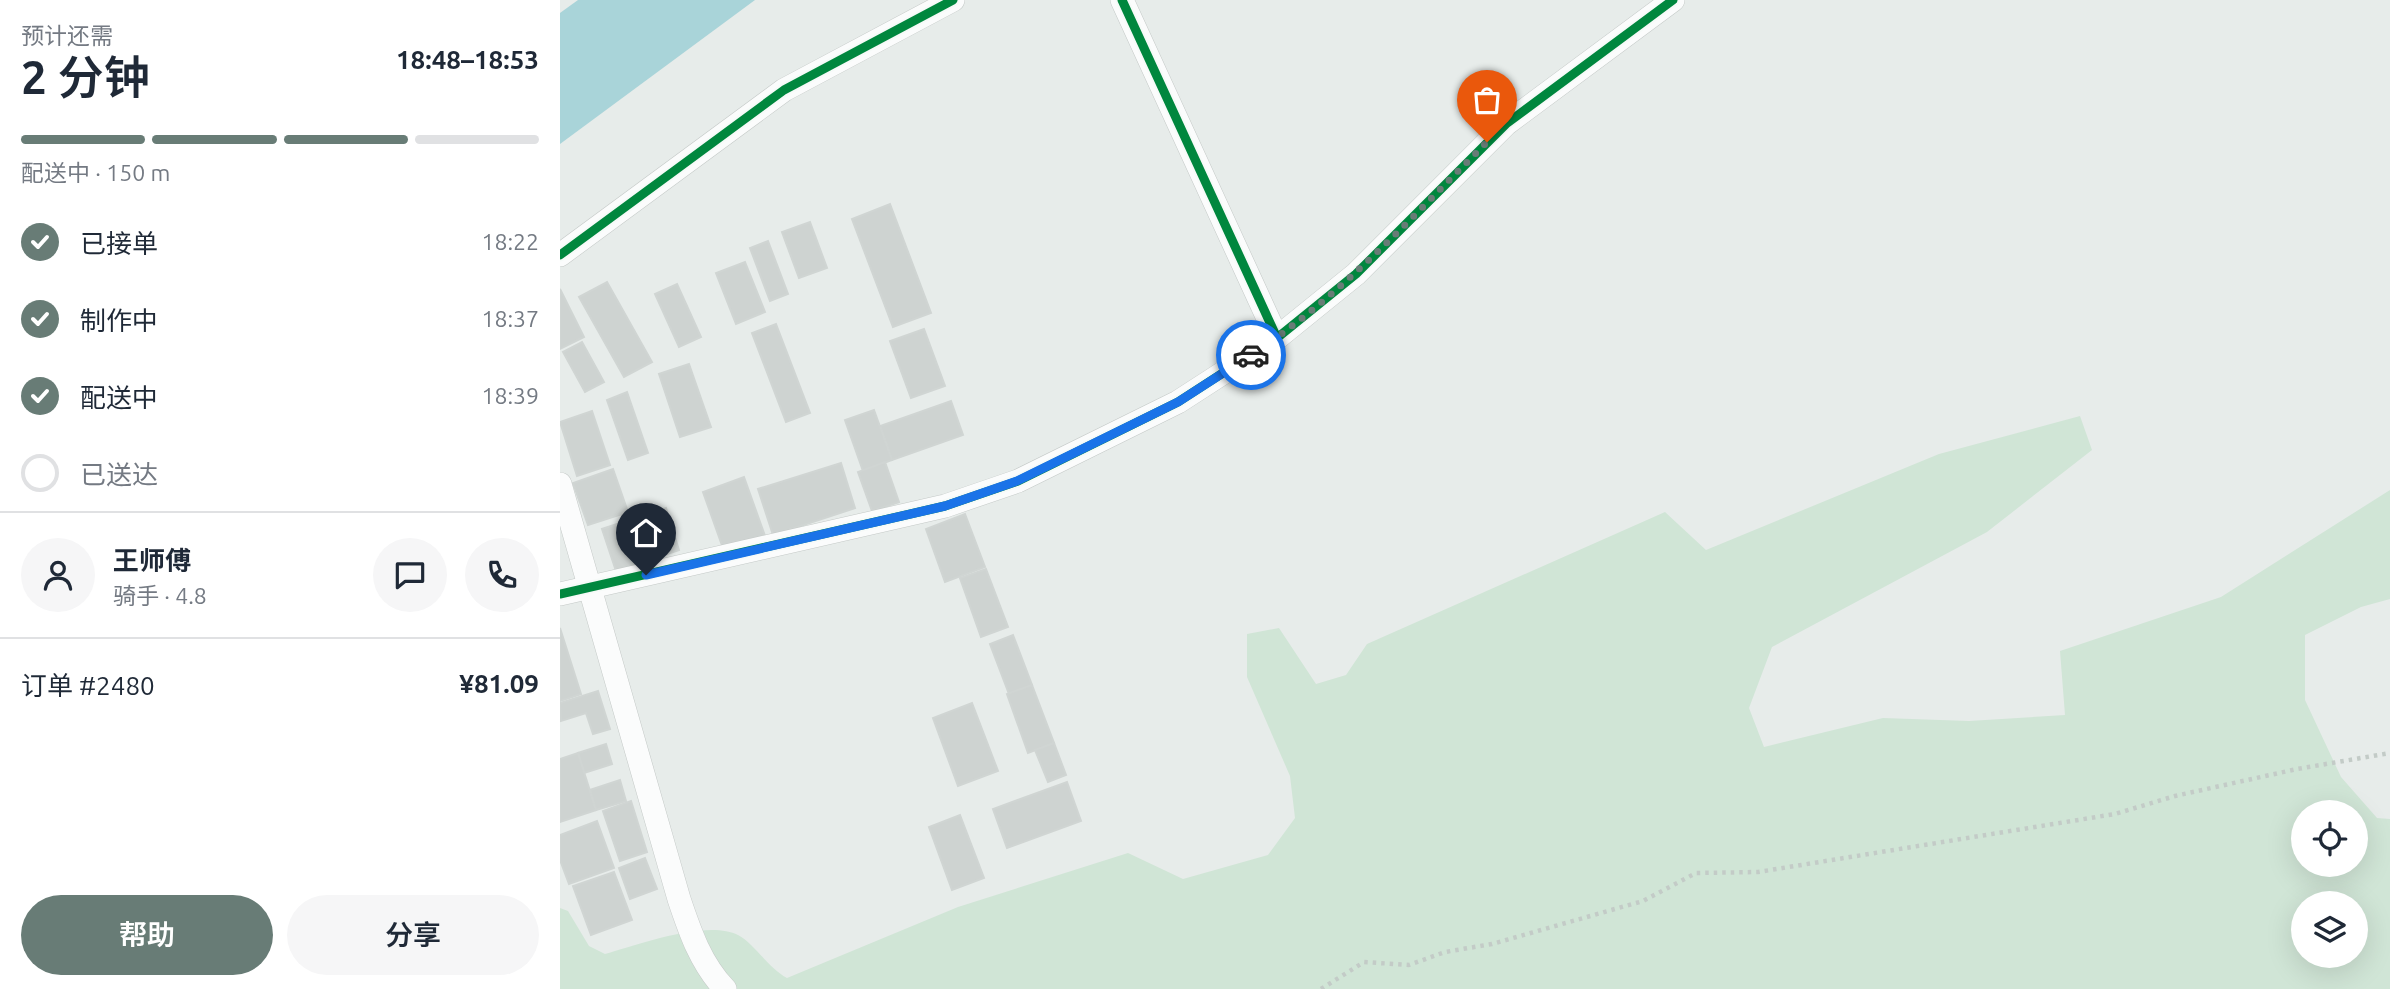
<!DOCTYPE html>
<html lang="zh">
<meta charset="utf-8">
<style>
:root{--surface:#fff;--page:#f6f6f7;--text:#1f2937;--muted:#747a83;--line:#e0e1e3;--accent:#687c76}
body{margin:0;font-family:Ubuntu,"Noto Sans SC",sans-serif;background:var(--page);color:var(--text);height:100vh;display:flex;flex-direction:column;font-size:26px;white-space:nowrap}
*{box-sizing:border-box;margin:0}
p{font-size:23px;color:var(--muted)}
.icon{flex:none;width:38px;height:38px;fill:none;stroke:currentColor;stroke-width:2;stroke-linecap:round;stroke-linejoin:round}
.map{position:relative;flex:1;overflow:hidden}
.sheet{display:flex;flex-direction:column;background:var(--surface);width:560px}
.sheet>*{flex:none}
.tools{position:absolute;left:1731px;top:800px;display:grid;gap:14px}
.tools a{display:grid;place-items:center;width:77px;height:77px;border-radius:50%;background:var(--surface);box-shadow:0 7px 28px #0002;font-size:35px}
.pin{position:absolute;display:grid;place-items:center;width:60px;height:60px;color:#fff;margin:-72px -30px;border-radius:50% 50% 50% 0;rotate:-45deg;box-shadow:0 0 7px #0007}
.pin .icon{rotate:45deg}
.courier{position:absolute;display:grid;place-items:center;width:70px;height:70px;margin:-35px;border:5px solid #1a73e8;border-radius:50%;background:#fff;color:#222;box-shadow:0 2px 9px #0007}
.overview em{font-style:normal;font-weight:600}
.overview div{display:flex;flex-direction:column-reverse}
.overview{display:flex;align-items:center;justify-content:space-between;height:119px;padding:0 21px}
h1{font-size:46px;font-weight:600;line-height:52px}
.bar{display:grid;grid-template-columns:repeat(4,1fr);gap:10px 7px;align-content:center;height:84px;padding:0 21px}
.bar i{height:9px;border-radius:5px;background:var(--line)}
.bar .selected{background:var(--accent)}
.bar p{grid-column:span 4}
.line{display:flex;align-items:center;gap:18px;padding:0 21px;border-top:2px solid var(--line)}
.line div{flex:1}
.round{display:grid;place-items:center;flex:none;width:74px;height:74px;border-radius:37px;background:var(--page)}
ol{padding:0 21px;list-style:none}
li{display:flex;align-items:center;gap:21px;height:77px}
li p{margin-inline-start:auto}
li .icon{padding:7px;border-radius:50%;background:var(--accent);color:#fff;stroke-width:4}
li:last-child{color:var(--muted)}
li i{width:38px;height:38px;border:4px solid var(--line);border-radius:50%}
.cta{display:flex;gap:14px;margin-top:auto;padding:14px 21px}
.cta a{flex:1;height:80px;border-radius:42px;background:var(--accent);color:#fff;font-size:28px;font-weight:600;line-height:80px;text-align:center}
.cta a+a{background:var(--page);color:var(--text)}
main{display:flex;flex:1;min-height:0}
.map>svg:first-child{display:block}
.green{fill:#d0e5d6;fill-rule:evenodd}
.water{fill:#a9d4d9}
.building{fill:#ced3d1;stroke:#d0d5d3;stroke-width:2}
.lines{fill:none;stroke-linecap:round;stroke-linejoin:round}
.minor-casing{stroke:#c4c9c7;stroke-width:24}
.path{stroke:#c3cbc7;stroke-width:4.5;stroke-dasharray:3.5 5;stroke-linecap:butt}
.minor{stroke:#fbfcfc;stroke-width:23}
.cycleway-casing{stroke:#f6faf8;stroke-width:13}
.cycleway{stroke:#00873e;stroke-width:9}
.done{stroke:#687c76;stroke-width:7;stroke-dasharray:0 12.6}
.route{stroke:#1a73e8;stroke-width:9}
</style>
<main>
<section class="sheet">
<div class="overview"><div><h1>2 分钟</h1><p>预计还需</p></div><em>18:48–18:53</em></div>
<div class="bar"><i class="selected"></i><i class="selected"></i><i class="selected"></i><i></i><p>配送中 · 150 m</p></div>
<ol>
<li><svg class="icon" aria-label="check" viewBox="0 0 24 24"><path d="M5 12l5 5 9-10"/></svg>已接单<p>18:22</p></li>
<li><svg class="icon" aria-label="check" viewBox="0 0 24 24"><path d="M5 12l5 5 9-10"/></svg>制作中<p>18:37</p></li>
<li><svg class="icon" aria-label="check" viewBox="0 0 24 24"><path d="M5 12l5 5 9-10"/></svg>配送中<p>18:39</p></li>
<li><i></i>已送达</li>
</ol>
<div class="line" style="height:126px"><a class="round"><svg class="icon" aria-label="person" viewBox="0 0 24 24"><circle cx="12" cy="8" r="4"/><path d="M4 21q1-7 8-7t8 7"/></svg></a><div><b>王师傅</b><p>骑手 · 4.8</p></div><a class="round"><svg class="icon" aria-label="chat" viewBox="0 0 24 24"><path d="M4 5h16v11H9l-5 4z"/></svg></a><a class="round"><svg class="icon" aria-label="phone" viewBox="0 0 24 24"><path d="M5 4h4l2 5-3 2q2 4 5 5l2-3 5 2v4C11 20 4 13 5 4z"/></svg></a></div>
<div class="line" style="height:91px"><div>订单 #2480</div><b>¥81.09</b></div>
<div class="cta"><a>帮助</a><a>分享</a></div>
</section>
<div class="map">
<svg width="1830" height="989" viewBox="0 0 1830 989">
<rect width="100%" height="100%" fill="#e7ecea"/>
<path class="green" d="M 1520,416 L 1532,450 L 1427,532 L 1212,647 L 1189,708 L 1204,747 L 1323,718 L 1409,721 L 1505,715 L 1500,651 L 1661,597 L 1830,490 L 1830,599 L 1801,607 L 1745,635 L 1745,700 L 1781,777 L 1817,818 L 1830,819 L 1830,989 L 0,989 L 0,908 L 8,911 L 29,946 L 45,954 C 76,945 148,919 178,935 C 194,943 207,967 227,978 L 398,907 L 568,853 L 623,879 L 708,855 L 735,818 L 730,776 L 687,677 L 687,634 L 719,628 L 756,684 L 786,675 L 807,644 L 1105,512 L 1146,550 L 1379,454 ZM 1743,812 L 1796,812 L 1796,864 L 1743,864 ZM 1743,903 L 1796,903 L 1796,956 L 1743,956 Z"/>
<polygon class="water" points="18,0 195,0 0,144 0,13"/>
<g class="building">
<polygon points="330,204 371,313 333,327 292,219"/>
<polygon points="250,222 267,268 239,278 222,232"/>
<polygon points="208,241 228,294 210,301 190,248"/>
<polygon points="185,262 205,312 176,324 156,273"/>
<polygon points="47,282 92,362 64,377 19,297"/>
<polygon points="117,284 141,337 119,347 95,294"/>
<polygon points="0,289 24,337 0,349"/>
<polygon points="216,324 250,413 226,422 192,333"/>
<polygon points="364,329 385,386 351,398 330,341"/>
<polygon points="22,342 44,382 25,392 3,352"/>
<polygon points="129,364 151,427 120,437 99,374"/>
<polygon points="67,392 88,453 68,460 47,400"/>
<polygon points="391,401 403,435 332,460 320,426"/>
<polygon points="314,410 332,460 303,471 285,420"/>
<polygon points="32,411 50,465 17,476 0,422"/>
<polygon points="325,462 339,502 312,511 298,472"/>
<polygon points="281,463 295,508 213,535 198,489"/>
<polygon points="53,469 68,512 28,525 13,483"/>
<polygon points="184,477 205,536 164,551 143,492"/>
<polygon points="106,508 119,550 56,571 42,529"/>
<polygon points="405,514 425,567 385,582 366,529"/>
<polygon points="426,569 448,627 421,637 400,578"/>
<polygon points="0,628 21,694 0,701"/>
<polygon points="453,635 472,685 449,694 430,644"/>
<polygon points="472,685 494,743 468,753 447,694"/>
<polygon points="38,691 50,729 33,734 26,713 1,721 0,703"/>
<polygon points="412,703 438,771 398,786 373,718"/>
<polygon points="494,743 506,775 488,782 475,750"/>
<polygon points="46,744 52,764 24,773 18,753"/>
<polygon points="18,753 36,810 0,822 0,759"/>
<polygon points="60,780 66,801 36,810 30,790"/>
<polygon points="507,782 521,821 447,848 433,809"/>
<polygon points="71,801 87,852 60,861 43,811"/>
<polygon points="400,815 424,878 392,890 369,827"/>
<polygon points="37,821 54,868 9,884 0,860 0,835"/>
<polygon points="85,858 97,889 70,899 59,868"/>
<polygon points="54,872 72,920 31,935 13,886"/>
</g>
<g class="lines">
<g class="minor-casing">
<g id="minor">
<polyline points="562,0 717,338"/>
<polyline points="0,255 224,90 393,0"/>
<path d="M 0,484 L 119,899 C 130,932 141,964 165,989"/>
<polyline points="0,594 385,506 458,481 618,402 717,338 796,274 946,124 1113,0"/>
</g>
</g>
<polyline class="path" points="761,989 804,962 849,965 885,952 932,944 1083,901 1136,873 1198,872 1555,814 1615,796 1737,769 1830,753"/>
<use href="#minor" class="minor"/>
<g class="cycleway-casing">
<g id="cycleway">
<polyline points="562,0 717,338"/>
<polyline points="0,255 224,90 393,0"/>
<polyline points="0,594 385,506 458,481 618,402 717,338 796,274 946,124 1113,0"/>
</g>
</g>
<use href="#cycleway" class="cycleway"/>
</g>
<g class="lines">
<path class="done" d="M 691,355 C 780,297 852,217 927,142"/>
<polyline class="route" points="86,575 385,506 457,481 618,402 691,355"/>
</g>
</svg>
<div class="tools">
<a><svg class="icon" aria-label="locate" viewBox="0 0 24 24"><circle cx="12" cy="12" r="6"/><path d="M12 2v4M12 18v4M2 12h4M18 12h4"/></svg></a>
<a><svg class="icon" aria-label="layers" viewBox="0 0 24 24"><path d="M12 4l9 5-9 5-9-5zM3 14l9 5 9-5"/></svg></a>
</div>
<div class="pin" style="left:927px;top:142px;background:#ea580c"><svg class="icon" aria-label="bag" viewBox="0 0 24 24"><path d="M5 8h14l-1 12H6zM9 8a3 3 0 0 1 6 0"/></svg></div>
<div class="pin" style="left:86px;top:575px;background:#1f2937"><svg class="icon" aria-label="home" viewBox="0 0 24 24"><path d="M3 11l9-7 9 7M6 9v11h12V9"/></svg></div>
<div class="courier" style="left:691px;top:355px"><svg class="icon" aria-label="car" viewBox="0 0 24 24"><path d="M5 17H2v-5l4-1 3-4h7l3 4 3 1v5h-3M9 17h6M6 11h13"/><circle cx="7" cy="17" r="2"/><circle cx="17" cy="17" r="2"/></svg></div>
</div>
</main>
